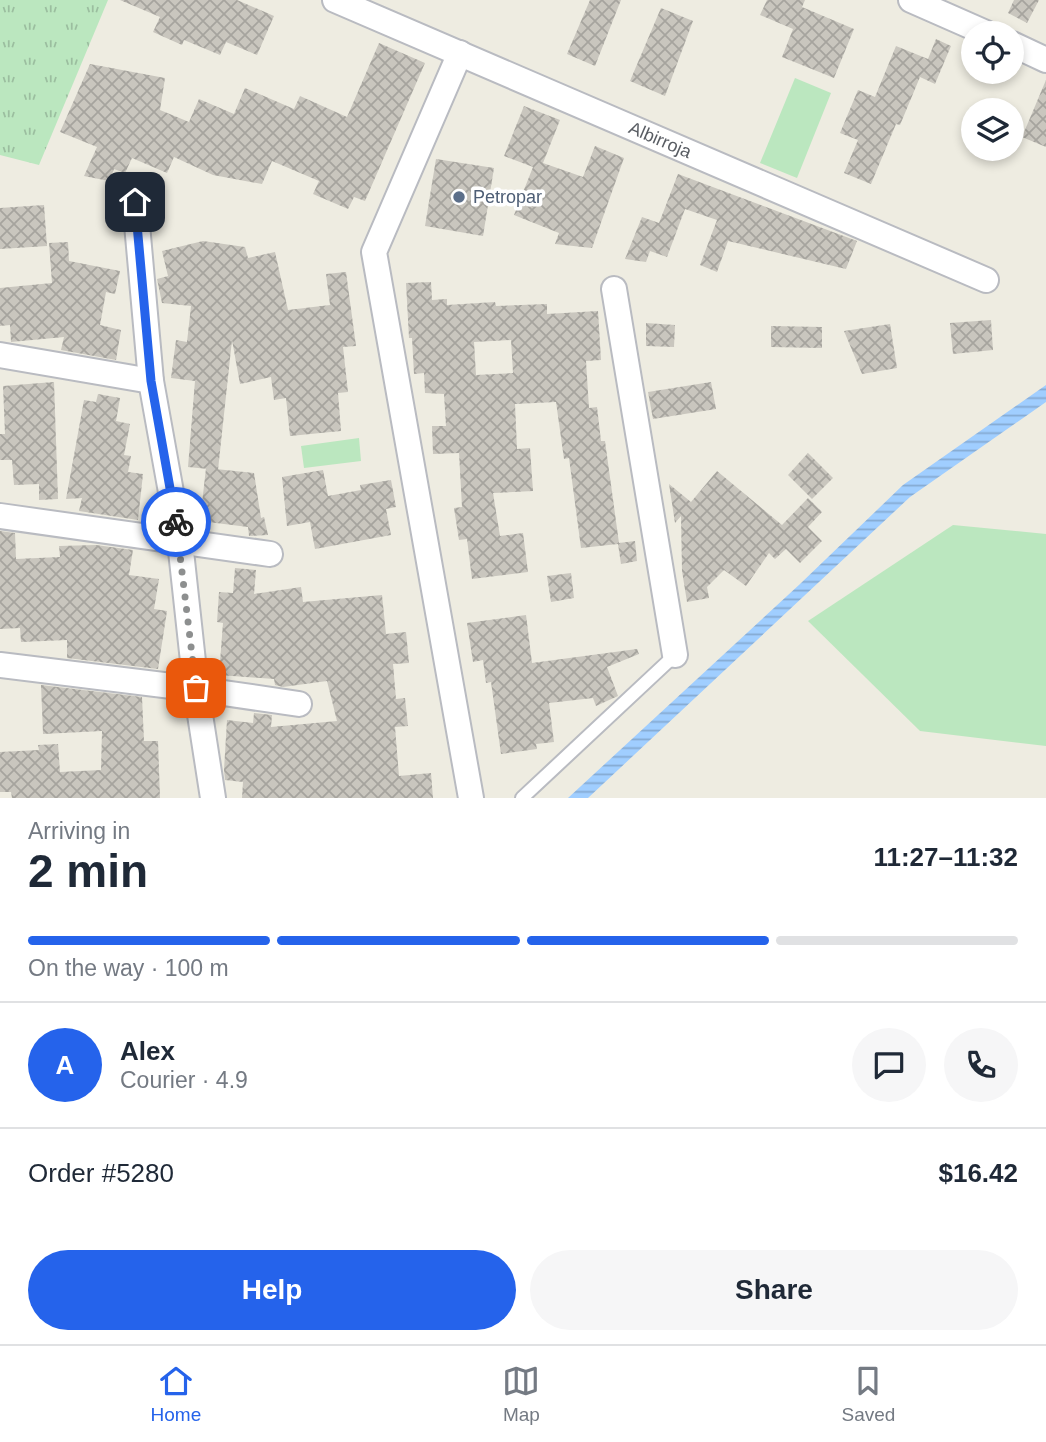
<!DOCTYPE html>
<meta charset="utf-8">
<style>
:root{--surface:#fff;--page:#f6f6f7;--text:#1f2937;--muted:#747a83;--line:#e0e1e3;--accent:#2563eb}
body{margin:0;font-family:Arial,sans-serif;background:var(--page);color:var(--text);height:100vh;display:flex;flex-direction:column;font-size:26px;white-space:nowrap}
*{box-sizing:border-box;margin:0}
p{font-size:23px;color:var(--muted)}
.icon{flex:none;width:38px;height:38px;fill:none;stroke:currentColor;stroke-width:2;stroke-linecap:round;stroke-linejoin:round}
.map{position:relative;height:798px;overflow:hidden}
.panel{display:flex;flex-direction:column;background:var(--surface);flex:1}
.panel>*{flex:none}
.buttons{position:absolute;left:961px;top:21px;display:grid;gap:14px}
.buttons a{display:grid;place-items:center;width:63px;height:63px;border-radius:50%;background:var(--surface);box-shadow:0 4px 10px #0003;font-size:35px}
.pin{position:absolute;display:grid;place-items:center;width:60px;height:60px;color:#fff;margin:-30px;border-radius:14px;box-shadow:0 4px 10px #0006}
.courier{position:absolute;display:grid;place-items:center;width:70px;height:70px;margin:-35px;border:5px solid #2563eb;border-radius:50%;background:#fff;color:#222;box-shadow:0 2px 9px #0007}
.headline em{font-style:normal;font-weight:800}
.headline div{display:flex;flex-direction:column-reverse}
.headline{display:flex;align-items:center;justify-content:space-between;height:119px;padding:0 28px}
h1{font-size:46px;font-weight:800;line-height:52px}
.bar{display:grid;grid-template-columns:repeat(4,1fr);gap:10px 7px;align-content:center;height:84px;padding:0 28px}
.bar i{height:9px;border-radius:5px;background:var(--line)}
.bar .on{background:var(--accent)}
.bar p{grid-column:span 4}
.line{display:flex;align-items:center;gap:18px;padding:0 28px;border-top:2px solid var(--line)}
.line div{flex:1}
.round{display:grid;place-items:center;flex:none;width:74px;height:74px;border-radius:37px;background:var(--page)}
.action{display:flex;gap:14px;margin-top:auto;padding:14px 28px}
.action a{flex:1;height:80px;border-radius:42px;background:var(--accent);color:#fff;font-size:28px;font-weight:800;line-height:80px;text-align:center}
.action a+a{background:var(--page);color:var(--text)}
.dock{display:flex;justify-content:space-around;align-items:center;height:98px;border-top:2px solid var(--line);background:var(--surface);font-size:19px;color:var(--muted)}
.dock a{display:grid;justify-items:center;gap:4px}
.dock .on{color:var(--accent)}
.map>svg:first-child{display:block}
.green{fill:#bbe7bf}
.park{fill:url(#park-tufts)}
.water{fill:url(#water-rules)}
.building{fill:url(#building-cross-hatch);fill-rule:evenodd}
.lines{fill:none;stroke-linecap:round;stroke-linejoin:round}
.lane-casing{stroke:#b9bbc1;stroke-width:16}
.street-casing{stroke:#b9bbc1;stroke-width:28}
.lane{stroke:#fff;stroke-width:12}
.street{stroke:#fff;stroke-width:24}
.done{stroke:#8d8f8f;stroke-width:7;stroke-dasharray:0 12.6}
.route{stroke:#2563eb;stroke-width:9}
.service-dot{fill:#5c6f8a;stroke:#fff;stroke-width:2.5}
.labels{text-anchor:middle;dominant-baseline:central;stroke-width:7;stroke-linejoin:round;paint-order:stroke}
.street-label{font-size:18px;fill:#595d63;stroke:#fff}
.service-label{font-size:18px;fill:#4e5e75;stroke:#fff;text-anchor:start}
</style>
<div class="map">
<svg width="1046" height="798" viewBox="0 0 1046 798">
<defs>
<pattern id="park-tufts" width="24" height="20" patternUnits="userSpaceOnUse" patternTransform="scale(1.75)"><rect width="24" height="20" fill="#bbe7bf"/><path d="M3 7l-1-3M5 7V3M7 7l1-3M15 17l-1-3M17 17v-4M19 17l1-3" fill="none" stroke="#9bbe9f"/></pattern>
<pattern id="water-rules" width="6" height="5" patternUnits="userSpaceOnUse" patternTransform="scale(1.75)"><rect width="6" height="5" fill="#a0ceff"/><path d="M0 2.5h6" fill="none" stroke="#85aad2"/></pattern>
<pattern id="building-cross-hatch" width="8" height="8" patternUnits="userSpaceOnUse" patternTransform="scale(1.75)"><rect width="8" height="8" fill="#c9c6be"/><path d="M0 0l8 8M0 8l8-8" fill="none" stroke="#a6a49e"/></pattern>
</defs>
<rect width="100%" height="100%" fill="#eeece1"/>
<g class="green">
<polygon points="795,78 831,93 797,178 760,163"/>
<polygon points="359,438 361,461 304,468 301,446"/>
<polygon points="953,525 1046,534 1046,746 920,731 808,621"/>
</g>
<polygon class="park" points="0,0 108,0 39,165 0,155"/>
<polygon class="water" points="1046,385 1046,402 910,497 588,798 568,798 800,584 903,485"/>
<g class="building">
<polygon points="120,0 237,0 274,16 257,55 226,42 220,55 184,40 182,45 153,32 160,17"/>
<polygon points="590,0 621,0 595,66 567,54"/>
<polygon points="767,0 805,0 802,7 854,29 834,78 782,57 793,29 760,15"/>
<polygon points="1014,0 1039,0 1027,23 1008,13"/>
<polygon points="661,8 693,21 665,96 630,81"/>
<polygon points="936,39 951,46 935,84 920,77 900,125 896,124 871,184 844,173 858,140 840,133 858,90 875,97 896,46 928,59"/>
<polygon points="379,43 425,63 365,201 354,197 348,209 313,194 319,181 272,161 262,184 213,175 174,157 167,173 132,158 125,173 114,169 109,181 84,176 97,147 60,132 90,64 165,78 160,110 189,122 199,99 234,114 245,88 294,109 300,96 347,117"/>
<polygon points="1046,80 1046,147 1022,137"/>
<polygon points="524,106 560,120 543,163 583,177 595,146 624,158 592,248 555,244 559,233 514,215 533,167 504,156"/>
<polygon points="436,159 494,168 483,236 425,226"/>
<polygon points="678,174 857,241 846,269 728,241 717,272 700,265 717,220 685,209 667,257 650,251 646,262 625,259 642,217 659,223"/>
<polygon points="44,205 47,246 0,249 0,208"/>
<polygon points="203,241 245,247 248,258 275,252 288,310 330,305 326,274 346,272 356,346 343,347 348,392 338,393 341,431 290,436 286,398 274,400 271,377 240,384 232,340 218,470 188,467 195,381 171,378 176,340 187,342 191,306 162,303 157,279 168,276 162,251"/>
<polygon points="68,242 69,261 120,271 115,294 106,292 100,325 121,330 116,360 61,350 64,337 11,342 10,325 0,326 0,288 52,283 49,243"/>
<path d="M 431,282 L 432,300 L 447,299 L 447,305 L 495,302 L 496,306 L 547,304 L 547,314 L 598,311 L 601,360 L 586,361 L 589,408 L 597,407 L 601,441 L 605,441 L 619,543 L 635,541 L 637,561 L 621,564 L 618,544 L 581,548 L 569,458 L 564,459 L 556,402 L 515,404 L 517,449 L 530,448 L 533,491 L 493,493 L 500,536 L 523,533 L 528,572 L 472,579 L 467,539 L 459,540 L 454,508 L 462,507 L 459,453 L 433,454 L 432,426 L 446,426 L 444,394 L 425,393 L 424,373 L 414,374 L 412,338 L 409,338 L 406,283 ZM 511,340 L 513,373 L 476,375 L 474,342 Z"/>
<polygon points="991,320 993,350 953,354 950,323"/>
<polygon points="646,323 675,325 674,347 646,346"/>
<polygon points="890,324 897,368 862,374 844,331"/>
<polygon points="771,326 822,327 822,348 771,347"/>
<polygon points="54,382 58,499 39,500 39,484 14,485 12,460 0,460 0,434 5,434 3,386"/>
<polygon points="711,382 716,409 653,419 648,392"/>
<polygon points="98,394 120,398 116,421 130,424 124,455 131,456 128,472 143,474 138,520 79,511 82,498 66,499 84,400 96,402"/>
<polygon points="808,453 833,478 812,499 788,475"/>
<polygon points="206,468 254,473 261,518 264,517 268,535 249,536 248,527 200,521"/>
<polygon points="323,470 328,496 361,490 360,485 391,480 396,507 386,509 391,535 315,549 310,522 287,526 282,477"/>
<polygon points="717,471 782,525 808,498 822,512 808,527 822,541 800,563 786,549 775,559 769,553 746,586 724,570 707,587 709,598 687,602 682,571 681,516 675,523 669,484 691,502"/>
<polygon points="0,531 15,533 16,559 60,557 59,546 96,545 133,550 129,575 159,579 154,609 167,611 158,669 67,658 67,640 21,642 20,628 0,629"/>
<polygon points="235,568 256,570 254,594 301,587 303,602 382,595 386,634 406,632 409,663 393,664 396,699 405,698 408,726 395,727 399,776 431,773 433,798 242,798 243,782 225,780 224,770 227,720 253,723 254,713 272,715 271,727 337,721 327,681 283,687 275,685 274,679 219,675 223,623 217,622 219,592 233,593"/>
<polygon points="571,573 574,598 551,602 547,576"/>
<polygon points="526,615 532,663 637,649 639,654 607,667 618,696 596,706 593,698 549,703 554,742 536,744 537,749 501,754 491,682 486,683 483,660 473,662 467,623"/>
<polygon points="41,685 142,697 144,741 158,741 160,798 12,798 11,792 0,792 0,752 39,750 38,745 58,744 60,772 101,770 102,731 43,734"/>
</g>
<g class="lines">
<g class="lane-casing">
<polyline id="lane" points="522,798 675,655"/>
</g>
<g class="street-casing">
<g id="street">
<path id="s1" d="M 335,0 L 986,280"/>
<polyline points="911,0 986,33"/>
<polyline points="1012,44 1046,60"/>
<polyline points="460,53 374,252 471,798"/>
<polyline points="135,202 151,381 180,542 196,689 213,798"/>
<polyline points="614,289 675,655"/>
<polyline points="0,355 151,381"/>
<polyline points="0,516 270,554"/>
<polyline points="0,665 196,689 299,704"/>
</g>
</g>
<use href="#lane" class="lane"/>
<use href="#street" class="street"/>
</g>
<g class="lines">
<polyline class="done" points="176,522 196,688"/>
<polyline class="route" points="135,202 151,381 176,522"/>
</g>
<circle class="service-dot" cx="459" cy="197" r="7"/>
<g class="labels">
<g class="street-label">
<text stroke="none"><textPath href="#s1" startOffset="354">Albirroja</textPath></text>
</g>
<g class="service-label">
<text x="473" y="197">Petropar</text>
</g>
</g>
</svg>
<div class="buttons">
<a><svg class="icon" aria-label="locate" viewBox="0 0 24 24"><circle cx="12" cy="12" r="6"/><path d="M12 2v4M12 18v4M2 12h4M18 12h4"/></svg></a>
<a><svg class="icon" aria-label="layers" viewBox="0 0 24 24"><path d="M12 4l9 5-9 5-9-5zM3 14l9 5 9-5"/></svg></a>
</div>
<div class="pin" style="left:196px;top:688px;background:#ea580c"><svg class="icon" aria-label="bag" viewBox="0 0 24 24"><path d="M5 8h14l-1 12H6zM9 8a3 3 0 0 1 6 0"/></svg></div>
<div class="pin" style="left:135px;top:202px;background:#1f2937"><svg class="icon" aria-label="home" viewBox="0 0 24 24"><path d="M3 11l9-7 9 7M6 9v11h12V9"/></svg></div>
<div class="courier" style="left:176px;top:522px"><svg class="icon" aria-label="bike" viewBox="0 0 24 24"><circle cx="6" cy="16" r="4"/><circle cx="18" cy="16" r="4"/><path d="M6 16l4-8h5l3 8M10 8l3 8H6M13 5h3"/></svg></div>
</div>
<section class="panel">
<div class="headline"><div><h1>2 min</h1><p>Arriving in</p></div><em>11:27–11:32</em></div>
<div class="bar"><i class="on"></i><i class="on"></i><i class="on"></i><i></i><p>On the way · 100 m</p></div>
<div class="line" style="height:126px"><b class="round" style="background:var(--accent);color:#fff">A</b><div><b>Alex</b><p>Courier · 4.9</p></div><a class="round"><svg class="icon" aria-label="chat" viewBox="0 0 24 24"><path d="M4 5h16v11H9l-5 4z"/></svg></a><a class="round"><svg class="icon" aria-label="phone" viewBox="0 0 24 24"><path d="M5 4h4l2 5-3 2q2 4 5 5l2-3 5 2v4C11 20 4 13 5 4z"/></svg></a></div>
<div class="line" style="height:91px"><div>Order #5280</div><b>$16.42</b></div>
<div class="action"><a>Help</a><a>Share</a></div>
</section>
<nav class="dock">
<a class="on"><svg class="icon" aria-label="home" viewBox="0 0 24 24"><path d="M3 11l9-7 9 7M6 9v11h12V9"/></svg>Home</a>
<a><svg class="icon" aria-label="map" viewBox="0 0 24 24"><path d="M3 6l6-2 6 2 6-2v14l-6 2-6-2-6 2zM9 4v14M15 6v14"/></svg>Map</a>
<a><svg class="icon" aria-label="saved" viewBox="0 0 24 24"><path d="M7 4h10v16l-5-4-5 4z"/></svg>Saved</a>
</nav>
